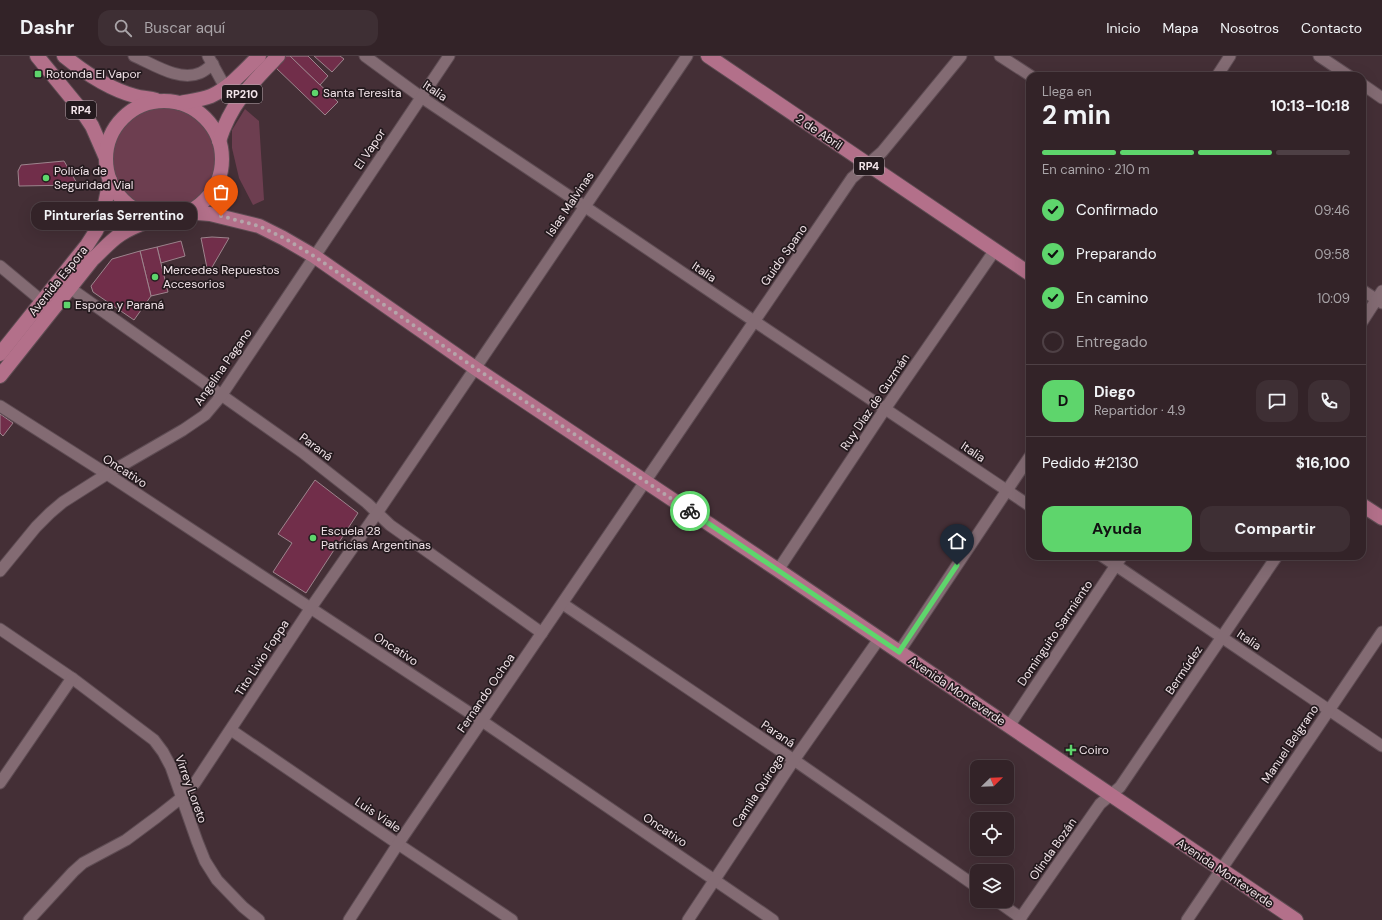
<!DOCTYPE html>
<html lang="es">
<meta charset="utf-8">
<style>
:root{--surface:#332328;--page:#3e2f34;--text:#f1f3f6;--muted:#a9a4a8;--line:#4e4045;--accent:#5ed56c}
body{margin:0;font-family:"DM Sans",sans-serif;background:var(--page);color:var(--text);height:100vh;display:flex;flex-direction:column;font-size:15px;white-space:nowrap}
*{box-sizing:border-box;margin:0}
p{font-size:13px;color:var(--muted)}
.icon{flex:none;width:22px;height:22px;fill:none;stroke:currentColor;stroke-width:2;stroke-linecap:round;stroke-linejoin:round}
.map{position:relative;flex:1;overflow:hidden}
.panel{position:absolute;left:1026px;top:16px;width:340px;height:488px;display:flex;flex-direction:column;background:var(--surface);border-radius:12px;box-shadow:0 4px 16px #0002,0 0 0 1px var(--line)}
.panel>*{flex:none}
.needle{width:26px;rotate:67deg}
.buttons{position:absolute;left:970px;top:704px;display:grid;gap:8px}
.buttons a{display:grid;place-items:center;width:44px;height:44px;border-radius:8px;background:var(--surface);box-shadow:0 4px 16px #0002,0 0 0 1px var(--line);font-size:20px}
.pin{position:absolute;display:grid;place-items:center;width:34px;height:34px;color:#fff;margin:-41px -17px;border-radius:50% 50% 50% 0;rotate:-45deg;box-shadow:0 0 4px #0007}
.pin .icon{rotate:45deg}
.courier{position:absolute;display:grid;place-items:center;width:40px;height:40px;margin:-20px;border:3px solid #5ed56c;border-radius:50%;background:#fff;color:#222;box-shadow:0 1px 5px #0007}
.bubble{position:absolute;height:28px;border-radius:12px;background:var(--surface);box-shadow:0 4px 16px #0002,0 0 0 1px var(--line);font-size:13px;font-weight:700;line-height:28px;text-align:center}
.headline em{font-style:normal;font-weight:700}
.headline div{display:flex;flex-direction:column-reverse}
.headline{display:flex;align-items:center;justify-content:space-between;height:68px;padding:0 16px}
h1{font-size:26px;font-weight:700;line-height:30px}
.bar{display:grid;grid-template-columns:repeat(4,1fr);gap:6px 4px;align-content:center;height:48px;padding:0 16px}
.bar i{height:5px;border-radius:3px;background:var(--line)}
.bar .selected{background:var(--accent)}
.bar p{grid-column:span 4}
.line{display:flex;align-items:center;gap:10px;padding:0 16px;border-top:1px solid var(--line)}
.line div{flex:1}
.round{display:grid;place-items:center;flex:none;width:42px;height:42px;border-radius:12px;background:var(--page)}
ol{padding:0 16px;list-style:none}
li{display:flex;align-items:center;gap:12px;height:44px}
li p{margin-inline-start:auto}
li .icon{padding:4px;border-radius:50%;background:var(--accent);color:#111;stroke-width:4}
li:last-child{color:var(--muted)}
li i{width:22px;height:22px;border:2px solid var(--line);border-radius:50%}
.action{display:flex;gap:8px;margin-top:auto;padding:8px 16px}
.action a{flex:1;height:46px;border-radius:12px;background:var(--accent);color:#111;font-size:16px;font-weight:700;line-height:46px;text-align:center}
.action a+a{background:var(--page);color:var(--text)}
header{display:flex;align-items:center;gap:24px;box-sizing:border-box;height:56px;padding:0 20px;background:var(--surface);border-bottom:1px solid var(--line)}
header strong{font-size:19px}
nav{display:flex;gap:22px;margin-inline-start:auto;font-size:14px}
.search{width:280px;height:36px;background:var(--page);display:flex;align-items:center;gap:10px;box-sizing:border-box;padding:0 14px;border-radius:12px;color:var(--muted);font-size:15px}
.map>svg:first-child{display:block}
.green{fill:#6d3e50}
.building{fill:#712e4a;stroke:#9d848d}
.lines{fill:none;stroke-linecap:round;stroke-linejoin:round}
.minor-casing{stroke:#5e4c53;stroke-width:13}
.major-casing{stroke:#5e4c53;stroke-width:16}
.minor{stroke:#836b73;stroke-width:11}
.major{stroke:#b3708a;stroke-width:14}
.done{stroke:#b5a5aa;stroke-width:4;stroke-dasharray:0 7.2}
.route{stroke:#5ed56c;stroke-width:5}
.poi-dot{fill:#5ed56c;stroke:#241a1e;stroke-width:1.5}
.labels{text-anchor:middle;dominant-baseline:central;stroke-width:3.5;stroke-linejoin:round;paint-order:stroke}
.shield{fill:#241a1e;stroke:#b4a7ac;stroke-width:1}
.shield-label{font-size:11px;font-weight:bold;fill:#f2e4e9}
.poi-label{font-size:12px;fill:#f2e4e9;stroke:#241a1e;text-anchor:start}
.street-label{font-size:12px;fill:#f2e4e9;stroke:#241a1e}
</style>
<header>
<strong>Dashr</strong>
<div class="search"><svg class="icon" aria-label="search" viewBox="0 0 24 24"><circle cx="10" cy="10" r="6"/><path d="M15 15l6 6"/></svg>Buscar aquí</div>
<nav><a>Inicio</a><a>Mapa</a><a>Nosotros</a><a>Contacto</a></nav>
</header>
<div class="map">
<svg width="1382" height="864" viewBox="0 0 1382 864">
<rect width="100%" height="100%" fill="#442f36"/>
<g class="green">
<circle cx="165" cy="103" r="53"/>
<polygon points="245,53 259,65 264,144 253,149 239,122 232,92 232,74"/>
</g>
<g class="building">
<polygon points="286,0 290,0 338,46 325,59 275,11"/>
<polygon points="290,0 308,0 328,20 320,29"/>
<polygon points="314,0 340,0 344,3 332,16"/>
<polygon points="64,105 78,129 19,130 18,115 21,109"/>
<polygon points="212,181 229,182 211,213 207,212 201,182"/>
<polygon points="181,185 185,200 161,207 157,191"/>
<polygon points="157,191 168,236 151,240 140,195"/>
<polygon points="140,195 151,240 134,264 93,236 91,230 112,203"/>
<polygon points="0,358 13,367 3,380 0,377"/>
<polygon points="315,424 358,457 306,537 273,516 292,487 278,478"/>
</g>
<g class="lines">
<g class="minor-casing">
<g id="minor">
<path d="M 134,0 C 153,8 179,26 200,17 C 205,15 209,11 213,8"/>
<polyline points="208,0 225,31"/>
<polyline points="365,0 421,41 584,150 754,265 1030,450"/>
<polyline points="1000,0 1031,20"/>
<polyline points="1319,0 1349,20"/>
<polyline points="1217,20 1230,0"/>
<polyline points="1362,28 1382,42"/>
<polyline points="0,210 42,245"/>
<polyline points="70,232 302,396 367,447 390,469 542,577"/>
<polyline points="1362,234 1382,247"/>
<polyline points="1362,266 1382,235"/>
<polyline points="0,350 107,418 482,665 773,864"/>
<polyline points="1102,500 1382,690"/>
<polyline points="778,514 885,353 995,194"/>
<polyline points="0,515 36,471 50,457 63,446 107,418 183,374 205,359 221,340 449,0"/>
<polyline points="563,548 794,704 977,831"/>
<polyline points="0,573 72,622 154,684 163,696 171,711 197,785 205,805 217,824 243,851 259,864"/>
<polyline points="899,596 1030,400"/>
<polyline points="1009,670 1122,500"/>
<polyline points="231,674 398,788 512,864"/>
<polyline points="0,727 72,622"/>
<polyline points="997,845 1021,862"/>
<polyline points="29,864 73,816 83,807 126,784 157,761 181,742 195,727 310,553 377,457 687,0"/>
<polyline points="349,864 398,788 852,122 882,96 961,0"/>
<polyline points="688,864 794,704 879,583"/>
<polyline points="1019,864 1100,748 1120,731 1277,500"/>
<polyline points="1187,864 1382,576"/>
</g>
</g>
<g class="major-casing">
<g id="major">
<polyline points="37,0 82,55 92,70 106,102"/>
<path d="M 64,0 C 85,17 109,33 135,40 C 142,42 149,42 156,44"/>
<polyline points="708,0 1030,218"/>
<circle cx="164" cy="103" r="58"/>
<path d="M 180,47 C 190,45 201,44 211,40 C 230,31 244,15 259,0"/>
<path d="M 219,85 C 231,47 251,28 278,0"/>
<polyline points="186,156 210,158 259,170 283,182 314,200 475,312 778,514 1296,864"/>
<polyline points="0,298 87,189 96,175 102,162 110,124"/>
<path d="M 0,320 L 93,203 C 102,195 110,185 121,178 C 133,170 147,166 161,160"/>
<polyline points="1362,449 1382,462"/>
</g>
</g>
<use href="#minor" class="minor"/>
<use href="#major" class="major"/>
</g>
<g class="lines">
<polyline class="done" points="221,160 259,170 284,182 314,200 475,312 690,455"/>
<polyline class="route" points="690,455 899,596 957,509"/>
</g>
<g class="poi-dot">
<rect x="34" y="14" width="8" height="8" rx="2"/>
<circle cx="315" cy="37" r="4"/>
<circle cx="46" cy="122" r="4"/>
<circle cx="155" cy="221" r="4"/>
<rect x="63" y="245" width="8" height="8" rx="2"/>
<circle cx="313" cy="482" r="4"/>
<path d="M1069 688h4v4h4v4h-4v4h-4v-4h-4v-4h4z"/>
</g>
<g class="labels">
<g class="shield">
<rect x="222" y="29" width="40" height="18" rx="3"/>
<rect x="66" y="45" width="30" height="18" rx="3"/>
<rect x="854" y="101" width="30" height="18" rx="3"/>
</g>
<g class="shield-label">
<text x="242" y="38">RP210</text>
<text x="81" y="54">RP4</text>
<text x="869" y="110">RP4</text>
</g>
<g class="poi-label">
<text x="46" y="18">Rotonda El Vapor</text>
<text x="323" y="37">Santa Teresita</text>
<text x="54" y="115">Policía de<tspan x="54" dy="14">Seguridad Vial</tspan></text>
<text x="163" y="214">Mercedes Repuestos<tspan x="163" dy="14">Accesorios</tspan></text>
<text x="75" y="249">Espora y Paraná</text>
<text x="321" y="475">Escuela 28<tspan x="321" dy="14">Patricias Argentinas</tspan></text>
<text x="1079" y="694">Coiro</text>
</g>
<g class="street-label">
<text transform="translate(435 35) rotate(34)">Italia</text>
<text transform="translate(819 76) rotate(34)">2 de Abril</text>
<text transform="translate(370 93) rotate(-56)">El Vapor</text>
<text transform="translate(570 148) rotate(-56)">Islas Malvinas</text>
<text transform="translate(784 199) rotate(-55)">Guido Spano</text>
<text transform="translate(704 216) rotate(34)">Italia</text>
<text transform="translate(58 225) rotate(-51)">Avenida Espora</text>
<text transform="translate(223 311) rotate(-55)">Angelina Pagano</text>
<text transform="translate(875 346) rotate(-56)">Ruy Díaz de Guzmán</text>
<text transform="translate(316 391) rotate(37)">Paraná</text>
<text transform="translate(973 396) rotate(34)">Italia</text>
<text transform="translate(125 415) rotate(33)">Oncativo</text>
<text transform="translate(1055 577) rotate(-56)">Dominguito Sarmiento</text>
<text transform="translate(1249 584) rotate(34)">Italia</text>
<text transform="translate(396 593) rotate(33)">Oncativo</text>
<text transform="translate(262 602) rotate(-57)">Tito Livio Foppa</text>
<text transform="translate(1184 614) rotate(-56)">Bermúdez</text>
<text transform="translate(957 635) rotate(34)">Avenida Monteverde</text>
<text transform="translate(486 637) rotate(-56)">Fernando Ochoa</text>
<text transform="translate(778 678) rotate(34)">Paraná</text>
<text transform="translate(1290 688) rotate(-56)">Manuel Belgrano</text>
<text transform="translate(191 733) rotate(70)">Virrey Loreto</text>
<text transform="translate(758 735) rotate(-57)">Camila Quiroga</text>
<text transform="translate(378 759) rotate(34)">Luis Viale</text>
<text transform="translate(665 774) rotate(34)">Oncativo</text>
<text transform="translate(1053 793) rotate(-55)">Olinda Bozán</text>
<text transform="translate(1225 817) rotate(34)">Avenida Monteverde</text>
</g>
</g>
</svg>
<div class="buttons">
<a><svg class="needle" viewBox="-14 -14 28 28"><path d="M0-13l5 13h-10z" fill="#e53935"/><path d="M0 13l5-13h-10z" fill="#a9a4a8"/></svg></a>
<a><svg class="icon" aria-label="locate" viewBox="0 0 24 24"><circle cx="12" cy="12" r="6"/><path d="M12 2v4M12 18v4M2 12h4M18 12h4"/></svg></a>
<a><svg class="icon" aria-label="layers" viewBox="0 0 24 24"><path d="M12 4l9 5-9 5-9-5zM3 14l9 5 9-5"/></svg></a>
</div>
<div class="pin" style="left:221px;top:160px;background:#ea580c"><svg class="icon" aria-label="bag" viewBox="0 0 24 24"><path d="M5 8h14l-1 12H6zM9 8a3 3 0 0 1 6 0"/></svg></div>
<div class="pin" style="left:957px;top:509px;background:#1f2937"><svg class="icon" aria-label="home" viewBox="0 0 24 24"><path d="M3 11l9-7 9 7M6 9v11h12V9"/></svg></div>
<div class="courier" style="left:690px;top:455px"><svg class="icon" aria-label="bike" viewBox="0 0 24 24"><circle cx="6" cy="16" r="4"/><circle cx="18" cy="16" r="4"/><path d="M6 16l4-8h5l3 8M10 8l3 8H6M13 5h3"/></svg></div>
<div class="bubble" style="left:31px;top:146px;width:166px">Pinturerías Serrentino</div>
<section class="panel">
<div class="headline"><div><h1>2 min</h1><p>Llega en</p></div><em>10:13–10:18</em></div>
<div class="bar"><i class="selected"></i><i class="selected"></i><i class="selected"></i><i></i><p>En camino · 210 m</p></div>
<ol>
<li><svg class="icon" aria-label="check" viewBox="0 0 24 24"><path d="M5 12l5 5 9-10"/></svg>Confirmado<p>09:46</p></li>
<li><svg class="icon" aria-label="check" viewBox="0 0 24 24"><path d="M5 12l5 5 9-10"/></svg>Preparando<p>09:58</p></li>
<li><svg class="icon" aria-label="check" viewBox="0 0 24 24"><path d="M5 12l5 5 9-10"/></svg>En camino<p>10:09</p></li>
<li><i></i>Entregado</li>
</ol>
<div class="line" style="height:72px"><b class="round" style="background:var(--accent);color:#111">D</b><div><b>Diego</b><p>Repartidor · 4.9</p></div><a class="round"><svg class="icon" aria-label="chat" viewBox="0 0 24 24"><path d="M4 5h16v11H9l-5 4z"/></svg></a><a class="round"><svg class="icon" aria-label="phone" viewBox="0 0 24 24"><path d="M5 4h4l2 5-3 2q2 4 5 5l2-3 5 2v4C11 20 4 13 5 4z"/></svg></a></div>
<div class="line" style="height:52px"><div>Pedido #2130</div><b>$16,100</b></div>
<div class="action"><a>Ayuda</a><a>Compartir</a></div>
</section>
</div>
